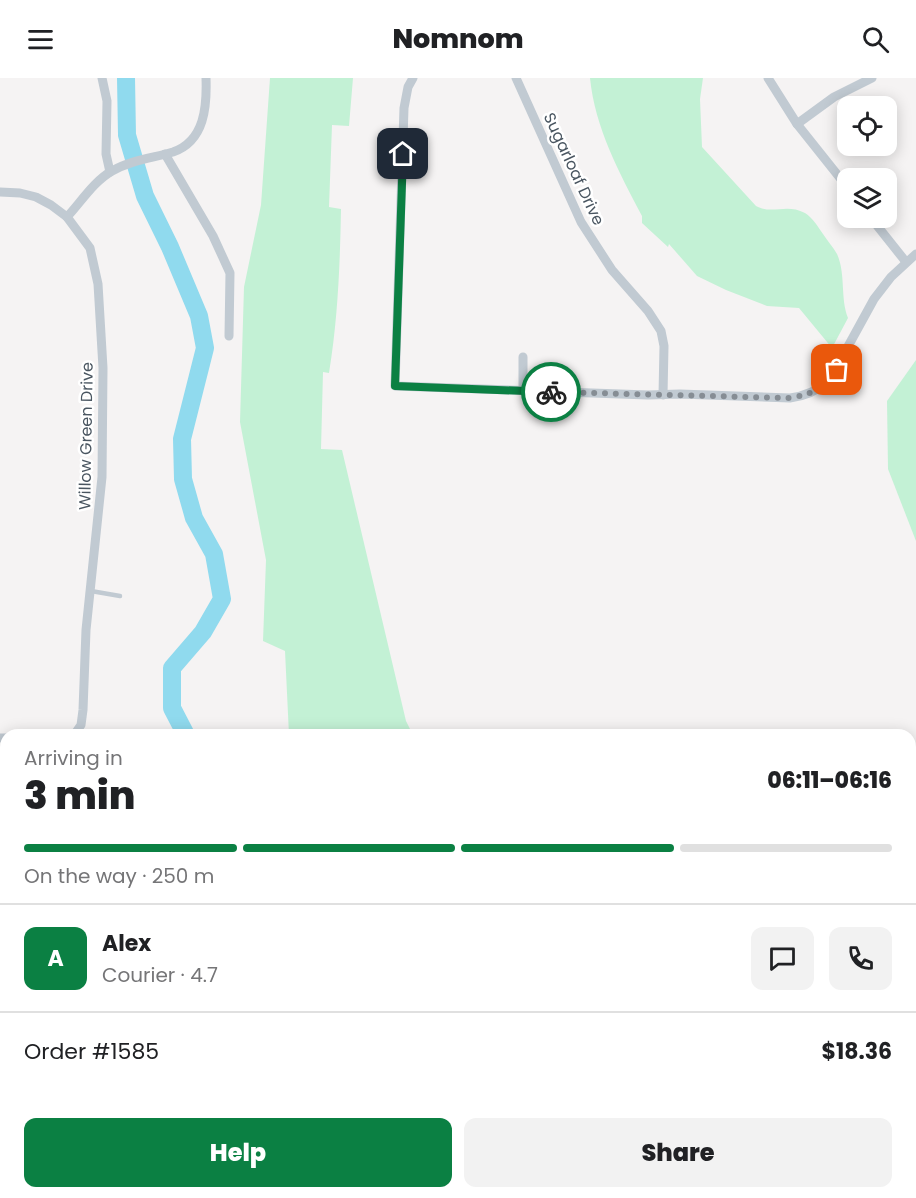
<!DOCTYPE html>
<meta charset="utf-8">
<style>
:root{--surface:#fff;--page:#f2f2f2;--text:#202124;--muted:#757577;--line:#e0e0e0;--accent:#0b8043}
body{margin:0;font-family:Poppins,sans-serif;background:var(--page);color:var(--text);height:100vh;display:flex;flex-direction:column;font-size:22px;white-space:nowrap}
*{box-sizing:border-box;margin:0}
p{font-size:20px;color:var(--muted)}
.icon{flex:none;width:33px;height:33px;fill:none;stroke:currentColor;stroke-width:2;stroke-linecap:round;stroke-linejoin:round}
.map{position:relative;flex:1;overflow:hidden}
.details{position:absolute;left:0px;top:651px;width:916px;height:470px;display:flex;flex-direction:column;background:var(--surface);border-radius:18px 18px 0 0;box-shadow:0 3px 15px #0003}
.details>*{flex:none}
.controls{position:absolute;left:837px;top:18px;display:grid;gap:12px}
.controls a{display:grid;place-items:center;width:60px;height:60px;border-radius:12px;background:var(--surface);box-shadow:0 3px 15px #0003;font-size:30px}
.pin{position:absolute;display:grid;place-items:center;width:51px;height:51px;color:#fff;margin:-26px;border-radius:12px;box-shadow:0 3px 9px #0006}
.courier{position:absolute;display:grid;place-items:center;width:60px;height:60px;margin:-30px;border:4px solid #0b8043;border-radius:50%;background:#fff;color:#222;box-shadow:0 2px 8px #0007}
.headline em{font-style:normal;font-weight:800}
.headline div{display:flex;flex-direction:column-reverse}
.headline{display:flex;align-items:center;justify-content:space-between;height:102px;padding:0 24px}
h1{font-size:39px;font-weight:800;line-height:45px}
.bar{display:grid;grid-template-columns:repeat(4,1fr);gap:9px 6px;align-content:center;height:72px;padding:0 24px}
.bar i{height:8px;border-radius:4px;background:var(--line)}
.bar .active{background:var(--accent)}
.bar p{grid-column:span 4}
.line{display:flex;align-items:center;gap:15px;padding:0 24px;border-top:2px solid var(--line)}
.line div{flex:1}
.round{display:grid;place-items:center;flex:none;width:63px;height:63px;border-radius:12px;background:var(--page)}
.cta{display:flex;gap:12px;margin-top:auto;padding:12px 24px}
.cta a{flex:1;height:69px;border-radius:12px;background:var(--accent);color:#fff;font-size:24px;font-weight:800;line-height:69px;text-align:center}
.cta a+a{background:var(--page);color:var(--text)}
header{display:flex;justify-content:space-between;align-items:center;height:78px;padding:0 24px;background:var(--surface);font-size:27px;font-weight:800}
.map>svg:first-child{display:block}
.green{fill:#c3f1d5}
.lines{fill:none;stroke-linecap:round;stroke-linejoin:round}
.river{stroke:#90daee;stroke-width:18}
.service{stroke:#c1cad2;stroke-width:4.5}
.minor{stroke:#c1cad2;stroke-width:9}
.done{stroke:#868d94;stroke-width:6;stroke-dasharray:0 10.8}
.route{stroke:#0b8043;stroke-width:8}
.labels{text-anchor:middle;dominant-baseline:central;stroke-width:5;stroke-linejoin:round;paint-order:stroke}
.street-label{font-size:16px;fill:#4a5661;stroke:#fff}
</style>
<header><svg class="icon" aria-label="menu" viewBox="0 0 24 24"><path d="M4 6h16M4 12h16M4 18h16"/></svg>Nomnom<svg class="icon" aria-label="search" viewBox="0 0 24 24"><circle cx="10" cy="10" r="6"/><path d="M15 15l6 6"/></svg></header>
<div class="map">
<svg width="916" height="1120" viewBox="0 0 916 1120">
<rect width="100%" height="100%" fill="#f5f3f3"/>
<g class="green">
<path d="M 270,0 L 353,0 L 349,48 L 332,47 L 329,129 L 341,131 C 340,186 338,240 329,295 L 323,294 L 321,371 L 342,372 L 406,643 L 413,657 L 289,657 L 285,573 L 263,563 L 266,482 L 240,344 L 244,209 L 261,127 Z"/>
<path d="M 590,0 L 703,0 L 700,21 L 702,69 L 756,128 C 773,137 786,125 805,135 C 813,140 818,149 823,156 C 827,162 833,169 837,176 C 846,196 840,220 848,240 L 832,270 L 799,230 L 767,228 L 726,212 L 697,198 L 669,166 L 668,169 L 642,145 L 642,138 C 619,94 595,50 590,0 Z"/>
<polygon points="916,282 916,463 888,391 887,323"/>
<polygon points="640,1115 643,1120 515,1120 514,1115"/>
</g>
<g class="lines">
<polyline class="river" points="126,0 127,57 145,118 170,169 199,238 205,270 182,361 183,401 194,440 214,476 222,521 203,554 172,590 172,630 186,657"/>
<g class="service">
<polyline points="91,513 120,518"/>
<polyline points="910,913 916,923"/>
<polyline points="910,979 916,977"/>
<polyline points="910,1044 916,1036"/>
<polyline points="679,1114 682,1120"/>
<polyline points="865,1120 870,1114"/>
</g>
<g class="minor">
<polyline points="102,0 107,23 106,76 110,94"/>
<path d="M 413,0 L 408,9 L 404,30 L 395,308 L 648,317 L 680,316 L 790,320 C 806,318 817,313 829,303 L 874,221 L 891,199 L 916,176"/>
<polyline points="516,0 581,144 612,192 648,233 661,253 664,268 663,317"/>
<polyline points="768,0 797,46 848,110"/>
<polyline points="797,46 834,19 872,0"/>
<polyline points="165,76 213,158 230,195 229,258"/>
<polyline points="0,114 20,115 36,119 51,127 67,139 90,170 98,206 103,290 102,399 86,552 83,632 81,647 74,657"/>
<path d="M 67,139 C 81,124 94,103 112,93 C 131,82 153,80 173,74 C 205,63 207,28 206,0"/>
<polyline points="871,140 906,184"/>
<polyline points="523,313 523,279"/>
<polyline points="0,660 6,660"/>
<polyline points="65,1114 70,1120"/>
<polyline points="219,1114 220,1120"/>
<polyline points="465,1114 472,1120"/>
</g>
</g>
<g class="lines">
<path class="done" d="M 551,314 L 789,320 C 811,317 825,310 837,292"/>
<polyline class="route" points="403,76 395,308 551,314"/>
</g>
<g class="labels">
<g class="street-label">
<text transform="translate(574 91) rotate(65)">Sugarloaf Drive</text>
<text transform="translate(86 358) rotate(-89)">Willow Green Drive</text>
</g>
</g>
</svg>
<div class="controls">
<a><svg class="icon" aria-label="locate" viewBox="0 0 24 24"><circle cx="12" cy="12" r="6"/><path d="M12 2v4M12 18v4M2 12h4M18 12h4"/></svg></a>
<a><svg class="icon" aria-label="layers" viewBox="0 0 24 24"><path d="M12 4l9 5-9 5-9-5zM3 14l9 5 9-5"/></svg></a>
</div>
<div class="pin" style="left:837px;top:292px;background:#ea580c"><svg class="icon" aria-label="bag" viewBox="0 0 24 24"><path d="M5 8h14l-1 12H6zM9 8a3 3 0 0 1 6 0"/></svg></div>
<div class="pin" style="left:403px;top:76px;background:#1f2937"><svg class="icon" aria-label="home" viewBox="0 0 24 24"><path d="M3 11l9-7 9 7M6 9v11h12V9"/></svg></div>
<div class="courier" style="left:551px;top:314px"><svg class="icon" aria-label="bike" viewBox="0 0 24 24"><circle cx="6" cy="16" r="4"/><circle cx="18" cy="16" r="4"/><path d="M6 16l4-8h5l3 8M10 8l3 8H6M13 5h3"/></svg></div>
<section class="details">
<div class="headline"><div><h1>3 min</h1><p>Arriving in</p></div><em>06:11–06:16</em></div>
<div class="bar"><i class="active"></i><i class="active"></i><i class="active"></i><i></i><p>On the way · 250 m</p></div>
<div class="line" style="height:108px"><b class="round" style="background:var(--accent);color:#fff">A</b><div><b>Alex</b><p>Courier · 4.7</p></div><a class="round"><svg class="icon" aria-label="chat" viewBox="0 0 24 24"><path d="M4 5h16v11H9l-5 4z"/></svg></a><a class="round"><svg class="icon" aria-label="phone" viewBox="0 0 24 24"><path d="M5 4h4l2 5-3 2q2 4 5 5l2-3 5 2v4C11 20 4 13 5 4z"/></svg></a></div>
<div class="line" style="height:78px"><div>Order #1585</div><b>$18.36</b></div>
<div class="cta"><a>Help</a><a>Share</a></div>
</section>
</div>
